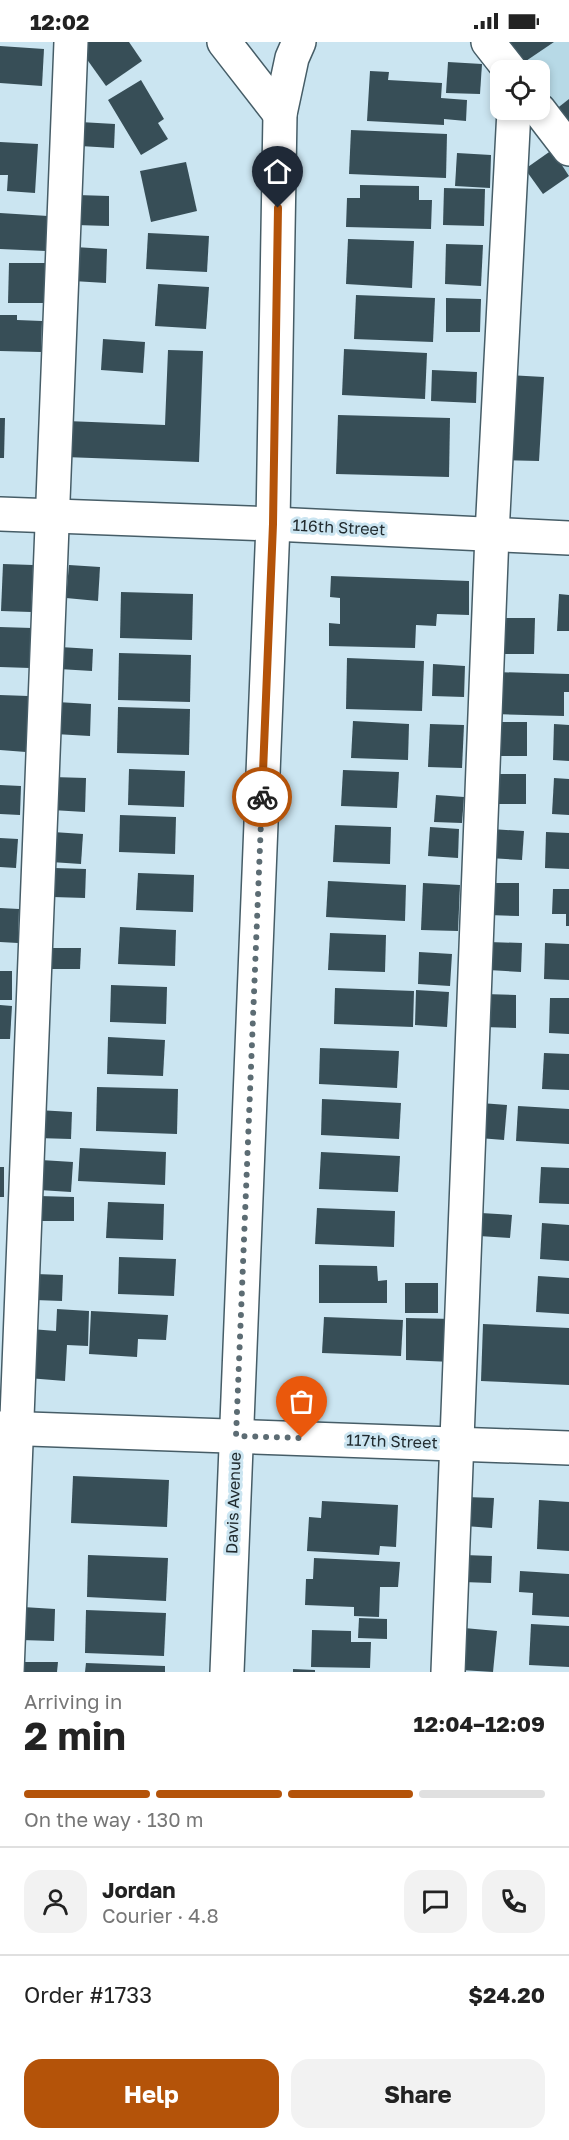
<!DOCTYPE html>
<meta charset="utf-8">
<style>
:root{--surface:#fff;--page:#f2f2f2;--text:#222;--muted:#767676;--line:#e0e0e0;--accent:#b45309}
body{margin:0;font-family:"Golos Text",sans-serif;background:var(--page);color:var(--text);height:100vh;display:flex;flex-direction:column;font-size:22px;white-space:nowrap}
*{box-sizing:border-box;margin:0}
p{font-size:20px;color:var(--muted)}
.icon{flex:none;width:33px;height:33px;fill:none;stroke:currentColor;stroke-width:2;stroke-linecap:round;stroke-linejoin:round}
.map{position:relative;height:1630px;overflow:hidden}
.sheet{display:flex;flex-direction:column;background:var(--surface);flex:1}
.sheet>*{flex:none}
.fabs{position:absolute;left:490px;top:18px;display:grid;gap:12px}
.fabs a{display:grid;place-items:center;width:60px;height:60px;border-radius:12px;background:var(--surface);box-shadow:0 3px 9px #0003;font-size:30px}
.pin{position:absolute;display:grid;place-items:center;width:51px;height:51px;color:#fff;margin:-62px -26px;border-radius:50% 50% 50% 0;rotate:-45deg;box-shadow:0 0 6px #0007}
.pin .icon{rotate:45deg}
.courier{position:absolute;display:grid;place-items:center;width:60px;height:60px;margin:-30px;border:4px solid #b45309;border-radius:50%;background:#fff;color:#222;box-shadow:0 2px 8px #0007}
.headline em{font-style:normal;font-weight:700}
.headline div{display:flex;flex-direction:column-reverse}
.headline{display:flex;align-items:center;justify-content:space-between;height:102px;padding:0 24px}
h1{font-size:39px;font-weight:700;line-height:45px}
.bar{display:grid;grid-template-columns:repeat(4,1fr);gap:9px 6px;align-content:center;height:72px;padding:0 24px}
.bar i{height:8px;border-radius:4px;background:var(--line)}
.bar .current{background:var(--accent)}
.bar p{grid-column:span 4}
.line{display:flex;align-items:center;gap:15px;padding:0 24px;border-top:2px solid var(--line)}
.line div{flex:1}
.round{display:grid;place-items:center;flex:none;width:63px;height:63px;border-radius:18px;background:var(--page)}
.button{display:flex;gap:12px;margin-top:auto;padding:12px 24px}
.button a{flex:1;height:69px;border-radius:18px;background:var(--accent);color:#fff;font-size:24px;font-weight:700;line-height:69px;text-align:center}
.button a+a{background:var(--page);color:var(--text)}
.status{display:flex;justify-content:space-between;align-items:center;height:42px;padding:0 30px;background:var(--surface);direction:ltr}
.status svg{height:16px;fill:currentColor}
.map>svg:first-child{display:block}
.built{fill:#b7d9e6}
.building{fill:#374e57}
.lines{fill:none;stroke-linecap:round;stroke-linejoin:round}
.minor-casing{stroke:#465d67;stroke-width:36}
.minor{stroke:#fff;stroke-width:33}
.done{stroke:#5c6c73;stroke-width:6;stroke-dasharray:0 10.8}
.route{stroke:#b45309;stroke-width:8}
.labels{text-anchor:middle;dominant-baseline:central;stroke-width:6;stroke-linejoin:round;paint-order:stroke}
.street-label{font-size:16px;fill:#212b2f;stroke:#cbe5f1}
</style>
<div class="status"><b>12:02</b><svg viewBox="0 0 49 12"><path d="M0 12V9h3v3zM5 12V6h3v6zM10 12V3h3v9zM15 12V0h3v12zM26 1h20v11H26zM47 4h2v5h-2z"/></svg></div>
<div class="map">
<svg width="569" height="1630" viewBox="0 0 569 1630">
<rect width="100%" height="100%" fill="#cbe5f1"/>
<polygon class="built" points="469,0 569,0 569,133 520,68 540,68 540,28 501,28 501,43"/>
<g class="building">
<polygon points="79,0 129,0 142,19 106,44 76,2"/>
<polygon points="508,0 554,0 523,21"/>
<polygon points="0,4 44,7 42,44 0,41"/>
<polygon points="448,20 482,22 480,52 446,51"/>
<polygon points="370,29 389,30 388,38 442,41 441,56 467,58 466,79 444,77 444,83 367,79"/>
<polygon points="141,38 164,77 158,81 168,97 141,113 108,58"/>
<polygon points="569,57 569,86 555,68"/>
<polygon points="80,80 115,82 114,106 80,104"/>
<polygon points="351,88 447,92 446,136 349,132"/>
<polygon points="0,100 38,102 35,151 7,149 8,133 0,133"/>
<polygon points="552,108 569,134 543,152 525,127"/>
<polygon points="457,111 491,113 490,146 455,144"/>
<polygon points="186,120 197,169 151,180 140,129"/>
<polygon points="360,143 419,144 419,158 432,158 431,187 346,185 347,156 360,156"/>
<polygon points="444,146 485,147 484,184 443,183"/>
<polygon points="77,153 109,154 109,184 76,183"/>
<polygon points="0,171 48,174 46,209 0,207"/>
<polygon points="148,191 209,194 207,230 146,227"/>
<polygon points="348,197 414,199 412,246 346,242"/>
<polygon points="446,202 483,203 481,244 445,242"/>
<polygon points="75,205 107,207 106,241 73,239"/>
<polygon points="9,221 45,221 44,261 8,261"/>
<polygon points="158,242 209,245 206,287 155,284"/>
<polygon points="356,253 435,256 433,300 354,297"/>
<polygon points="446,256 481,257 480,290 446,290"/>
<polygon points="0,273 17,273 17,278 42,279 41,310 0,309"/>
<polygon points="103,297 145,300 143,331 101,328"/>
<polygon points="344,307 427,311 425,357 342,353"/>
<polygon points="168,308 203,309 199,420 65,415 67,379 165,383"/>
<polygon points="432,328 477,330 476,361 431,359"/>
<polygon points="507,333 544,335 539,419 503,418"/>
<polygon points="338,373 450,376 449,435 336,432"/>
<polygon points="0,376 5,376 4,416 0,416"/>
<polygon points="3,522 33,523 31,570 1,569"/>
<polygon points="69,523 100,525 98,559 66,556"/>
<polygon points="331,534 469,539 469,573 437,572 436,584 416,583 415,606 329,604 329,581 340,582 340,556 330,555"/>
<polygon points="121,550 193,552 192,598 120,596"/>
<polygon points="559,552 569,553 569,589 557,589"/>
<polygon points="499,576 535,576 534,612 499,612"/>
<polygon points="0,585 32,586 30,626 0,625"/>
<polygon points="60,605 93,607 92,629 59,627"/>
<polygon points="119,611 191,613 190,660 118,658"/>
<polygon points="347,616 424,619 422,669 346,667"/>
<polygon points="433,622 465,624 464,655 432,654"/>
<polygon points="495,630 569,632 569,650 564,650 564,674 494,672"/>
<polygon points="0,653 28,654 26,710 0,708"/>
<polygon points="57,660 91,662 90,694 55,692"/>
<polygon points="118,665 190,667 189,713 117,711"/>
<polygon points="353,679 409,682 408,718 351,716"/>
<polygon points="496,680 527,680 527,714 495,714"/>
<polygon points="430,682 464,683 462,726 428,725"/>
<polygon points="554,682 569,683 569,719 553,718"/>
<polygon points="129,727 185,729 184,765 128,763"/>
<polygon points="343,728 399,730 397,766 341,764"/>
<rect x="492" y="732" width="34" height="30"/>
<polygon points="53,735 86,736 85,770 52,768"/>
<polygon points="554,736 569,737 569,773 552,772"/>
<polygon points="0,743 21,744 20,773 0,772"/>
<polygon points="436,753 464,755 462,781 434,780"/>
<polygon points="120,773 176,775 175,812 119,810"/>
<polygon points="335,783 391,785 390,822 333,820"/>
<polygon points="430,785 459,787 458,816 428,814"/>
<polygon points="491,787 524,789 522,818 489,816"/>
<polygon points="53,790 83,792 81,822 51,820"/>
<polygon points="546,790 569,791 569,827 545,826"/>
<polygon points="0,796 18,797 16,826 0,825"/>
<polygon points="54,826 86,827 85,856 53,855"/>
<polygon points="138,831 194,833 193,870 136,868"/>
<polygon points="328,839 406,843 405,879 326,875"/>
<polygon points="423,841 460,843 458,889 421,888"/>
<polygon points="488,841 519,841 519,874 488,873"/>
<polygon points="553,847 569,847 569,884 566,884 566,872 552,872"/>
<polygon points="0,866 19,867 18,901 0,900"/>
<polygon points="120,885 176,888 175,924 118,922"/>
<polygon points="330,891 386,893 385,930 328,928"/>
<polygon points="489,900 522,901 521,930 488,928"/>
<polygon points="545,901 569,902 569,938 544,937"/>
<polygon points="49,906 81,906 80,927 49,927"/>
<polygon points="419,910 452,912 450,944 418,942"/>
<rect x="0" y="929" width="12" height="29"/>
<polygon points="111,943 167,945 166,982 110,980"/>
<polygon points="335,946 414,949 413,985 334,982"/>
<polygon points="416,948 449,950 447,985 415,983"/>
<polygon points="484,952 516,953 516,986 483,985"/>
<polygon points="550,956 569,956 569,992 549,991"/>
<polygon points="0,963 12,964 10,997 0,997"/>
<polygon points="108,995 165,998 163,1034 107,1032"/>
<polygon points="320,1006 399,1009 397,1046 319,1042"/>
<polygon points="544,1011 569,1012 569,1048 542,1047"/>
<polygon points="97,1045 178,1047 177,1092 96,1089"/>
<polygon points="322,1057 401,1061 399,1097 321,1093"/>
<polygon points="481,1061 507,1063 504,1098 479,1096"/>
<polygon points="518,1064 569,1067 569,1102 516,1099"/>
<polygon points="38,1068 72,1070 71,1097 37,1096"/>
<polygon points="80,1106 166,1110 165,1143 78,1139"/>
<polygon points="321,1110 400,1114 398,1150 319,1147"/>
<polygon points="41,1118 73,1120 71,1150 39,1148"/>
<rect x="0" y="1125" width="4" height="30"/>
<polygon points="541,1125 569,1126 569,1162 539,1161"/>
<polygon points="39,1154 74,1155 74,1179 39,1179"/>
<polygon points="108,1160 164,1162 163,1198 106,1196"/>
<polygon points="317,1166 395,1169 394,1205 315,1202"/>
<polygon points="481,1171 512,1173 510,1196 479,1194"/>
<polygon points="542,1181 569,1183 569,1219 540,1217"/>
<polygon points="119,1215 176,1217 174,1254 118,1252"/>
<polygon points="319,1223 377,1224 378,1239 387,1238 387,1261 319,1261"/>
<polygon points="36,1232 63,1233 62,1259 35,1258"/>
<polygon points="538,1234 569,1236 569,1272 536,1270"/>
<rect x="405" y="1241" width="33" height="30"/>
<polygon points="57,1267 89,1269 88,1304 67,1303 65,1339 28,1336 31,1287 56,1289"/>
<polygon points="91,1269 168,1273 166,1298 138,1297 137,1315 89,1312"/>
<polygon points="324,1275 403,1278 401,1314 322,1311"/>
<polygon points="406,1276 453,1277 452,1320 406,1318"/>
<polygon points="483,1282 569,1286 569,1343 481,1339"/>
<polygon points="73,1434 169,1438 167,1485 71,1481"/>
<polygon points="466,1455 494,1456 492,1486 465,1484"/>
<polygon points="539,1458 569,1460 569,1509 537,1507"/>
<polygon points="322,1459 398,1463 396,1505 380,1504 379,1513 307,1509 309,1475 321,1476"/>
<polygon points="88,1513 168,1516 166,1559 87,1555"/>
<polygon points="464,1513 492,1514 491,1541 463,1540"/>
<polygon points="314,1516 400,1520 398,1545 380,1545 379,1575 354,1574 354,1565 305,1563 306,1537 313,1537"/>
<polygon points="520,1529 569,1532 569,1575 532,1573 533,1551 519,1550"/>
<polygon points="23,1565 55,1567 54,1599 21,1598"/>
<polygon points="86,1568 166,1571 164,1614 85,1611"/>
<polygon points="359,1576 387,1577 387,1597 358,1596"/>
<polygon points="531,1582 569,1584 569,1625 529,1623"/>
<polygon points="464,1586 497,1589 493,1630 461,1628"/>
<polygon points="312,1588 351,1589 351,1600 371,1600 370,1626 311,1625"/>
<polygon points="24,1620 58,1620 57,1630 24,1630"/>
<polygon points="86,1621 165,1624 165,1630 85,1630"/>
<polygon points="293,1627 315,1628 315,1630 293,1630"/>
</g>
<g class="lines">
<g class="minor-casing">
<g id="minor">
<polyline points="224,0 280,72"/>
<polyline points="488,0 510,28"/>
<polyline points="539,68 569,107"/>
<polyline points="0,472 273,482 569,496"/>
<polyline points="0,1386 569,1406"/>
<polyline points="7,1630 71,0"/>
<polyline points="227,1630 273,482 280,72 292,16 299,0"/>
<polyline points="448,1630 492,492 514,68"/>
</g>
</g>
<use href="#minor" class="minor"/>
</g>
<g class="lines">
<polyline class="done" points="262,755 236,1394 302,1396"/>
<polyline class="route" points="262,755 273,482 278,166"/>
</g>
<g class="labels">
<g class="street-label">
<text transform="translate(339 485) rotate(3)">116th Street</text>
<text transform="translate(392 1399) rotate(2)">117th Street</text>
<text transform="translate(233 1461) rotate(-88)">Davis Avenue</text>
</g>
</g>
</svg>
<div class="fabs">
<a><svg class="icon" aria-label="locate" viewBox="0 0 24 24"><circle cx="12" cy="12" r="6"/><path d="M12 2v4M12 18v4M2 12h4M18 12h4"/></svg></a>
</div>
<div class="pin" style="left:302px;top:1396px;background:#ea580c"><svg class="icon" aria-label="bag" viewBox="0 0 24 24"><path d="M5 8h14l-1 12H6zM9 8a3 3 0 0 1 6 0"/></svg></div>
<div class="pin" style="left:278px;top:166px;background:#1f2937"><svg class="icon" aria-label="home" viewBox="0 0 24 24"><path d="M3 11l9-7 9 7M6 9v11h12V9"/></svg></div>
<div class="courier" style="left:262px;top:755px"><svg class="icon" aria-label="bike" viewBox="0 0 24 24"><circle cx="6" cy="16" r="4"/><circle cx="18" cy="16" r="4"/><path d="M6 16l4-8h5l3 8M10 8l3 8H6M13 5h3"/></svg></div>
</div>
<section class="sheet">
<div class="headline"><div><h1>2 min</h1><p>Arriving in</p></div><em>12:04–12:09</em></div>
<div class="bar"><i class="current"></i><i class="current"></i><i class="current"></i><i></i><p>On the way · 130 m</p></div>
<div class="line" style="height:108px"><a class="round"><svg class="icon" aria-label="person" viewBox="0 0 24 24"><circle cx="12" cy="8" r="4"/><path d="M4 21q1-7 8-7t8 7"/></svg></a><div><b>Jordan</b><p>Courier · 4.8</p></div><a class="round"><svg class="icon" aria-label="chat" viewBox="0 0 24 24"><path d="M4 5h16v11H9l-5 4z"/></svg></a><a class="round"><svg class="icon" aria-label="phone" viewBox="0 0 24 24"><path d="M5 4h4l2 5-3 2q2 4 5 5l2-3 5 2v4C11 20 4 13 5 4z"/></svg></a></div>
<div class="line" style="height:78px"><div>Order #1733</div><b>$24.20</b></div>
<div class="button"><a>Help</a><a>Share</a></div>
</section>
